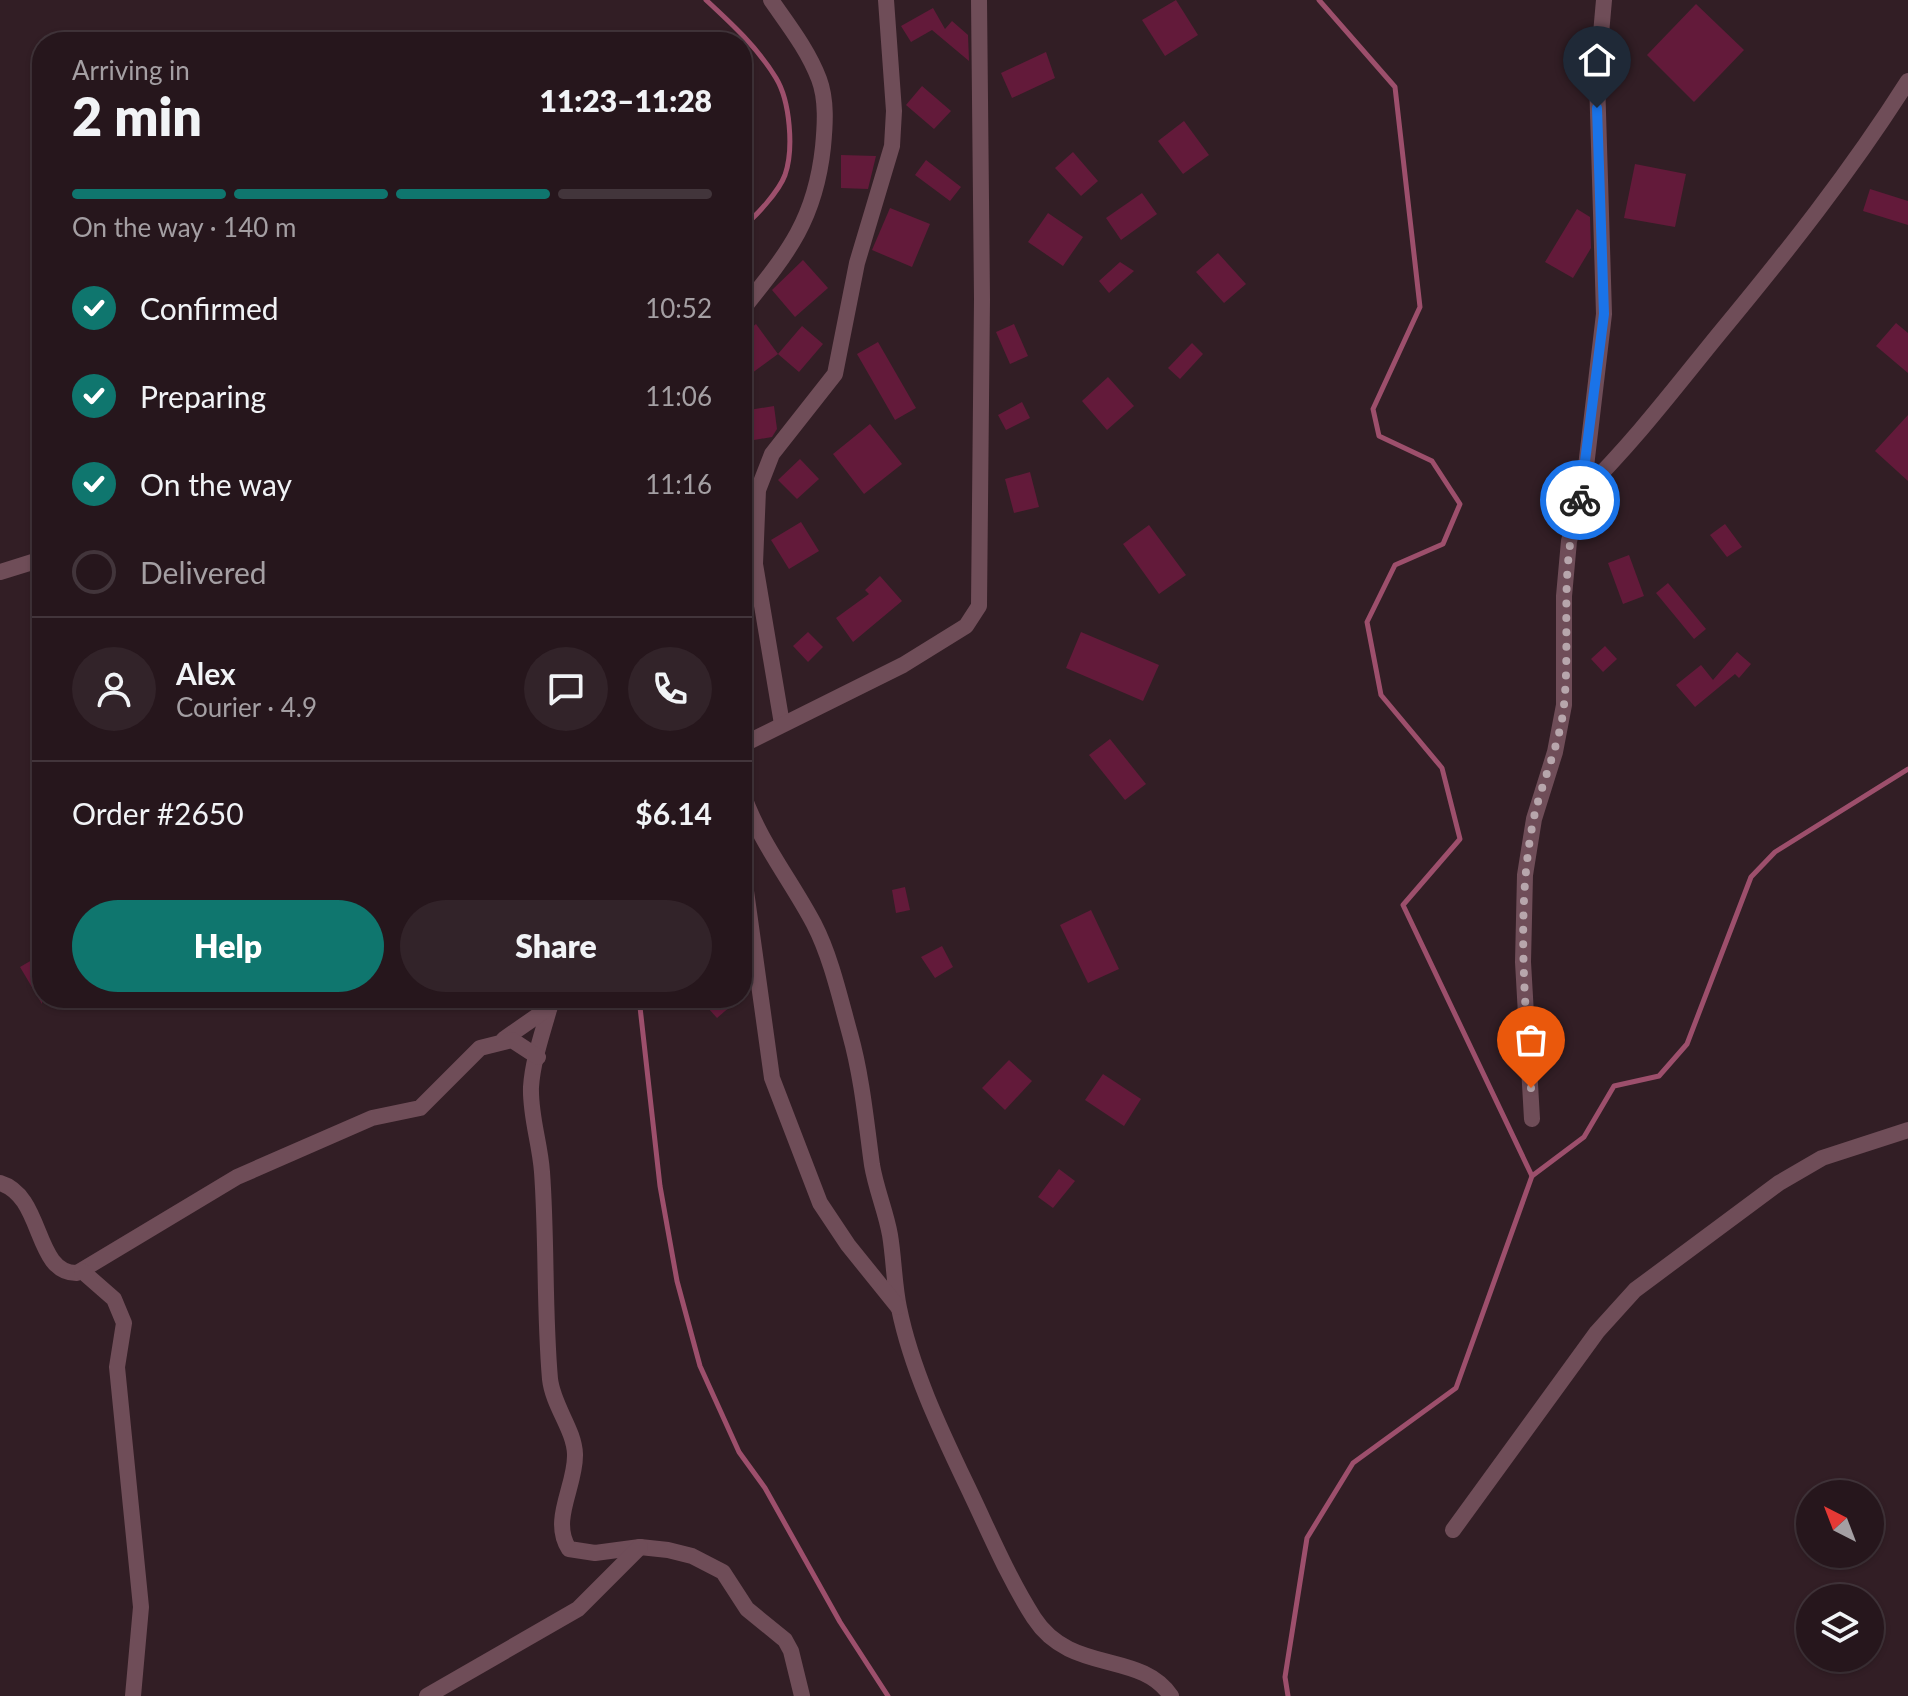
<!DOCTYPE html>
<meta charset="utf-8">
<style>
:root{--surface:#26161c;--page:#322329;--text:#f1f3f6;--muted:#a49fa3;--line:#42353b;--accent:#0f766e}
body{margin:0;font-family:Lato,sans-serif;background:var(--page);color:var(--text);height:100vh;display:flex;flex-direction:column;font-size:30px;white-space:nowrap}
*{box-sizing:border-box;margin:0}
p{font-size:26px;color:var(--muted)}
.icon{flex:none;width:44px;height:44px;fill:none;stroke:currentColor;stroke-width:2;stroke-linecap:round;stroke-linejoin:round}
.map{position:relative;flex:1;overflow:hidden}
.sheet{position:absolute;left:32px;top:32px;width:720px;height:976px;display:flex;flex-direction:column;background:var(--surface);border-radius:32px;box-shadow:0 2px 6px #0004,0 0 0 2px var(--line)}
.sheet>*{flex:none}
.needle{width:52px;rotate:318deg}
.controls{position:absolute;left:1796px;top:1480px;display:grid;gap:16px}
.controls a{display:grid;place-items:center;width:88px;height:88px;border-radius:50%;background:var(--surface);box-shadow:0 2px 6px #0004,0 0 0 2px var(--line);font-size:40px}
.pin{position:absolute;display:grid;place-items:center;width:68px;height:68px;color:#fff;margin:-82px -34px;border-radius:50% 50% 50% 0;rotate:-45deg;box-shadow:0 0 8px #0007}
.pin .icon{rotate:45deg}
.courier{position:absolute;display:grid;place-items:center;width:80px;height:80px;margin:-40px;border:6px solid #1a73e8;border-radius:50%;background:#fff;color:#222;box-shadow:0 2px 10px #0007}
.head em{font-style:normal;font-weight:800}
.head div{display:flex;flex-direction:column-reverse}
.head{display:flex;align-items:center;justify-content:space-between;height:136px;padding:0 40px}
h1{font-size:52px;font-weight:800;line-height:60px}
.bar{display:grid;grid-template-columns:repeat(4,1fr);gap:12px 8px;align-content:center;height:96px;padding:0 40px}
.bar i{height:10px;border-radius:6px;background:var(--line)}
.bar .on{background:var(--accent)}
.bar p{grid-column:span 4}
.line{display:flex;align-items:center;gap:20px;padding:0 40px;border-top:2px solid var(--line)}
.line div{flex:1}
.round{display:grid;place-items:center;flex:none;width:84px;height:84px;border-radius:42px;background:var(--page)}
ol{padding:0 40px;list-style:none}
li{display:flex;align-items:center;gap:24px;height:88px}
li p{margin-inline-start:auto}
li .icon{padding:8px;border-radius:50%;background:var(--accent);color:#fff;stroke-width:4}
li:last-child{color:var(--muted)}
li i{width:44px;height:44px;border:4px solid var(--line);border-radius:50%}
.button{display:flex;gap:16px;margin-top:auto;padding:16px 40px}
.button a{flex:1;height:92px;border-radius:48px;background:var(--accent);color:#fff;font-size:32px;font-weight:800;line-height:92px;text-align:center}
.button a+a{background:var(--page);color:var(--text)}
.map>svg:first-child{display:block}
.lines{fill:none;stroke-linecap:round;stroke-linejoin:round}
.stream{stroke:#9d4f6c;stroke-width:5}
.building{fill:#631a3a}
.street{stroke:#6f4d58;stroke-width:16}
.done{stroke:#b7a6ac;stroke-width:8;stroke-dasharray:0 14.4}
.route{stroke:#1a73e8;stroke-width:10}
</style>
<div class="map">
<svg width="1908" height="1696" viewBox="0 0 1908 1696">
<rect width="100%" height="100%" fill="#321e25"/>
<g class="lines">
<g class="stream">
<path d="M 706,0 C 732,24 758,48 776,78 C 790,101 794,149 785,175 C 779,191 756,217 742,227"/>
<polyline points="639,998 660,1186 677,1281 700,1366 739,1452 765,1488 840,1622 888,1696"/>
<polyline points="1532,1176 1584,1137 1614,1086 1659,1076 1687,1044 1751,877 1775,852 1908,769"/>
<polyline points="1288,1696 1285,1677 1307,1538 1353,1463 1456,1388 1532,1176 1403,905 1460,839 1442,768 1381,695 1367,622 1395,565 1443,544 1460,504 1432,461 1379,436 1373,409 1420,307 1395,87 1319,0"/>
</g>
</g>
<g class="building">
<polygon points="1176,0 1198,35 1165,56 1142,20"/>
<polygon points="1696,4 1744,50 1694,102 1647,55"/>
<polygon points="933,8 945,29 952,21 968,35 969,61 932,30 911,42 901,26"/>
<polygon points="1046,52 1055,78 1012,98 1001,73"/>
<polygon points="922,86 951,111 934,129 906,105"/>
<polygon points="1184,121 1209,155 1183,174 1158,141"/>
<polygon points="1073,152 1098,181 1081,196 1055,168"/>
<polygon points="841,155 876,156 868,189 841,188"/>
<polygon points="926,160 961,187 950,201 915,175"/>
<polygon points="1635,164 1686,174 1675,227 1624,218"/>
<polygon points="1870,189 1908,201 1908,225 1863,211"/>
<polygon points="1142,193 1157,214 1121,240 1106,218"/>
<polygon points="890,208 930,224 912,267 872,250"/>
<polygon points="1577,209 1590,217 1591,248 1573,278 1545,262"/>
<polygon points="1048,213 1083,237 1063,266 1028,242"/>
<polygon points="1218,253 1246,284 1224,303 1196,272"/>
<polygon points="803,260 828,288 795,317 772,290"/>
<polygon points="1120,262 1134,271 1109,293 1099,281"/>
<polygon points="1896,323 1908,333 1908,373 1876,346"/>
<polygon points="756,324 778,354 752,373 742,360 742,335"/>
<polygon points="1014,324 1028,356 1010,364 996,332"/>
<polygon points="802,326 823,344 799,372 778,354"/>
<polygon points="878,342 916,408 895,420 857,354"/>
<polygon points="1192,343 1203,354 1180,379 1168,368"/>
<polygon points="1108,377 1134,406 1107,430 1082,401"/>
<polygon points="1022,402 1030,418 1006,430 998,415"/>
<polygon points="774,406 777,429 772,437 754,440 749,410"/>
<polygon points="1908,415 1908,481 1875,451"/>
<polygon points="870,424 902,464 864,494 833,454"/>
<polygon points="800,459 819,479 797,499 778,480"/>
<polygon points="1030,472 1039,507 1014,513 1005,479"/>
<polygon points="801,522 819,551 789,569 771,540"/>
<polygon points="1725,524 1742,547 1727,557 1710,535"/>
<polygon points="1149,525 1186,575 1159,594 1123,544"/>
<polygon points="1629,555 1644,596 1623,604 1608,563"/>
<polygon points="880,576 902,601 853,642 836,618 869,594 865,590"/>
<polygon points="1668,583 1706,629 1694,639 1656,593"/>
<polygon points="808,632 823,647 808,662 793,646"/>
<polygon points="1081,632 1159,665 1143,701 1066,668"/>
<polygon points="1605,646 1617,659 1603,672 1591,659"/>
<polygon points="1737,652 1751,664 1739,678 1735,674 1695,707 1676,685 1701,665 1713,680"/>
<polygon points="1110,739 1146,784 1125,800 1089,755"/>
<polygon points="905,887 910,910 896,913 892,890"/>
<polygon points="1091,910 1119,969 1088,983 1060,925"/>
<polygon points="942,946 953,967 935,978 921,957"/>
<polygon points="32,960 42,977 42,1004 20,967"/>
<polygon points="699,998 740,998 717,1018"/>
<polygon points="1009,1060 1032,1081 1005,1110 982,1088"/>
<polygon points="1103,1074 1141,1099 1124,1126 1085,1100"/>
<polygon points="1059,1169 1075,1181 1053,1208 1038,1197"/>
</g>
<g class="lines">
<g class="street">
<path d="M 742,310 C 787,254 815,221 823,147 C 825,126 827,100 819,79 C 808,50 789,26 771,0"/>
<path d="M 1583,492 C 1633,443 1674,389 1718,335 C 1786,253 1851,171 1908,81"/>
<polyline points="0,572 42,559"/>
<polyline points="782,724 755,564 758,490 772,454 835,374 857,263 892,146 894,111 886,0"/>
<polyline points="742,745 903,665 966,626 979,606 982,299 979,0"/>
<path d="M 742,791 C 758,840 791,880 814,924 C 831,957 840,998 850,1034 C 862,1077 866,1121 872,1165 C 876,1189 886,1212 890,1235 C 894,1259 894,1284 899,1308 C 912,1372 943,1435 971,1494 C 991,1536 1009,1579 1034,1618 C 1071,1675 1140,1650 1171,1696"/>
<polyline points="745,807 746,891 772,1078 820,1203 848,1245 898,1307"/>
<path d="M 552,998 C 545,1027 533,1057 531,1087 C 530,1116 540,1143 542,1172 C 547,1241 544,1310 550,1379 C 553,1406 574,1429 575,1454 C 576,1486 550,1520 569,1549 L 595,1553 L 640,1547 L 668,1550 L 692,1556 L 723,1572 L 747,1609 L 785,1640 L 791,1651 L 802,1696"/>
<polyline points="504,1039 550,1007"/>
<polyline points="1532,1119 1523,962 1525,875 1534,819 1555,752 1564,705 1564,596 1569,541 1583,492 1604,314 1597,79 1604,0"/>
<path d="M 0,1183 C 44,1196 34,1274 77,1273 L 237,1177 L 372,1118 L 420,1108 L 480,1048 L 512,1040 L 538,1057"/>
<polyline points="82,1271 114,1299 124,1323 117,1367 141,1607 133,1696"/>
<polyline points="1453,1530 1597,1332 1635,1290 1779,1183 1822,1158 1908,1130"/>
<polyline points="427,1696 578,1609 640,1547"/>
</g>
</g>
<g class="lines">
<path class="done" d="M 1531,1088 C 1525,1000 1516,909 1533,822 C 1541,782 1560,746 1564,705 C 1571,636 1558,568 1580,500"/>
<polyline class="route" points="1580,500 1604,314 1597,108"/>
</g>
</svg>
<div class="controls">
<a><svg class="needle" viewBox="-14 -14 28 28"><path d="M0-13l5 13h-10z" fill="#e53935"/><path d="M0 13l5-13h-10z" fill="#a49fa3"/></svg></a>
<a><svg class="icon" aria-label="layers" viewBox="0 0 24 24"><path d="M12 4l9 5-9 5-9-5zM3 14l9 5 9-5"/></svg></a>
</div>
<div class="pin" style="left:1531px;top:1088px;background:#ea580c"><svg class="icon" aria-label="bag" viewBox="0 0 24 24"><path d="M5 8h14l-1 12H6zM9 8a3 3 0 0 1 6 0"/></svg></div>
<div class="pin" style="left:1597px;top:108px;background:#1f2937"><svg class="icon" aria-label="home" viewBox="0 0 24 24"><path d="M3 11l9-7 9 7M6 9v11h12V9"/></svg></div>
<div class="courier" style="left:1580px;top:500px"><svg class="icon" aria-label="bike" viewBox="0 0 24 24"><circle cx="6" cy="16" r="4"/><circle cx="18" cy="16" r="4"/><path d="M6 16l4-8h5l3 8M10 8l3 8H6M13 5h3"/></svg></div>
<section class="sheet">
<div class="head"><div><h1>2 min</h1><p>Arriving in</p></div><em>11:23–11:28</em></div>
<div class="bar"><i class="on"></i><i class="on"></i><i class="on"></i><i></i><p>On the way · 140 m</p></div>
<ol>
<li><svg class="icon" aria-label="check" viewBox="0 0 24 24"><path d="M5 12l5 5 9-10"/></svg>Confirmed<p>10:52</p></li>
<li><svg class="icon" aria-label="check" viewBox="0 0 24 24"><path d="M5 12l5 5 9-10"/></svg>Preparing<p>11:06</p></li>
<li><svg class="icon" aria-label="check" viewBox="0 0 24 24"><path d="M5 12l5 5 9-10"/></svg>On the way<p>11:16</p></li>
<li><i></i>Delivered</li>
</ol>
<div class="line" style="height:144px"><a class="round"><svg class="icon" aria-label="person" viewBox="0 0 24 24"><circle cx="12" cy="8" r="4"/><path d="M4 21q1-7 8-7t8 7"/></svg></a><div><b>Alex</b><p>Courier · 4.9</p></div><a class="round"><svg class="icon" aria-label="chat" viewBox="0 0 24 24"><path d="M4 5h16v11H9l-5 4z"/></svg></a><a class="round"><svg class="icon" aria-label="phone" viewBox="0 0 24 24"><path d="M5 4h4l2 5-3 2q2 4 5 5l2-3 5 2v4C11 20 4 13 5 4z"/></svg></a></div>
<div class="line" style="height:104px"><div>Order #2650</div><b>$6.14</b></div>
<div class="button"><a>Help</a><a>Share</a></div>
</section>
</div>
